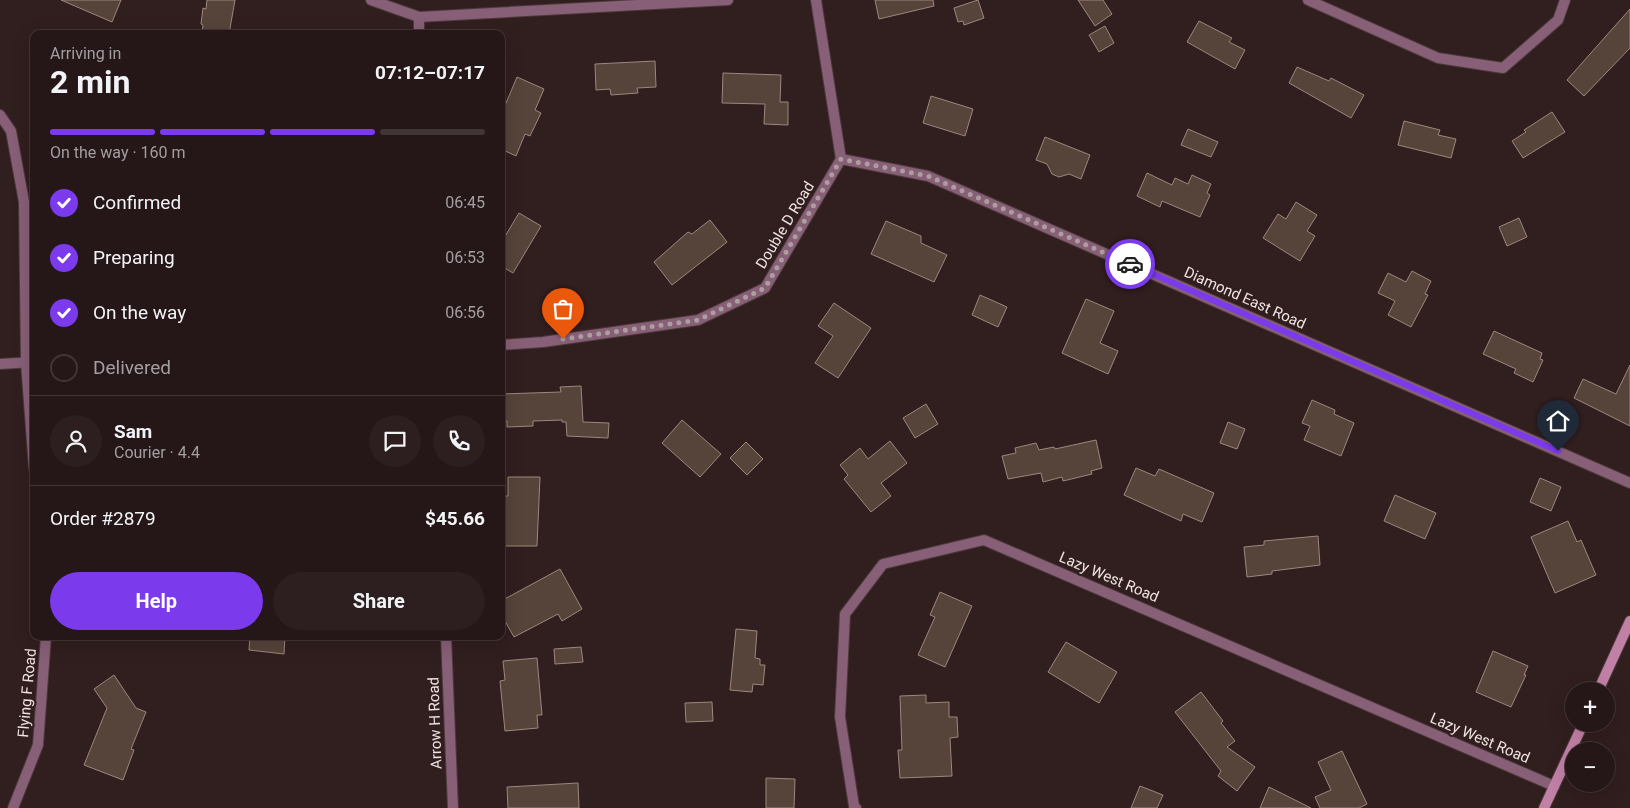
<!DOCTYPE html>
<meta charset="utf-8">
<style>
:root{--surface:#251617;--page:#2d1f20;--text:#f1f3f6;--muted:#a39fa1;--line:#423536;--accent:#7c3aed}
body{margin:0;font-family:Roboto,sans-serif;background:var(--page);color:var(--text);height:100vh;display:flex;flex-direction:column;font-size:19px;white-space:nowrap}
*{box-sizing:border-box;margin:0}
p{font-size:16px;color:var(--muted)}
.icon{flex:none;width:28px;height:28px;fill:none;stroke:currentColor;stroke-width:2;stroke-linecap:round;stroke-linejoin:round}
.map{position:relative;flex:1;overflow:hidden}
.side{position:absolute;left:30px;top:30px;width:475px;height:610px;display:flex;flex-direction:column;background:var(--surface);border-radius:10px;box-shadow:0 5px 20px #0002,0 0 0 1px var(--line)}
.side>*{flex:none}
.controls{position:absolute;left:1565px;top:682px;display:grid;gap:10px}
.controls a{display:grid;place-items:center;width:50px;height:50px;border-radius:50%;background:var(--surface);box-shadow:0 5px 20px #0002,0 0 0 1px var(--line);font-size:25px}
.pin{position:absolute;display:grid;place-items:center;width:42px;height:42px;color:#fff;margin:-51px -21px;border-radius:50% 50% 50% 0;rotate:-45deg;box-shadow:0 0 5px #0007}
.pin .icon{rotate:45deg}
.courier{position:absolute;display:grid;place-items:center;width:50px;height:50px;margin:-25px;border:4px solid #7c3aed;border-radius:50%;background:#fff;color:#222;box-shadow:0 1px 6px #0007}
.summary em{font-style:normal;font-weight:700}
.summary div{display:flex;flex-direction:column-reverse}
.summary{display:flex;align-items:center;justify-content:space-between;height:85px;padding:0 20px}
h1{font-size:32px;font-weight:700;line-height:38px}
.bar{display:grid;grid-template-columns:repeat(4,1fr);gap:8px 5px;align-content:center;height:60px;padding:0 20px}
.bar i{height:6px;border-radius:4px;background:var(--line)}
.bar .active{background:var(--accent)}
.bar p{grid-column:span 4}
.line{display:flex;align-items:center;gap:12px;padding:0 20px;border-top:1px solid var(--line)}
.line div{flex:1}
.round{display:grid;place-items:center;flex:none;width:52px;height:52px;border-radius:26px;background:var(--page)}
ol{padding:0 20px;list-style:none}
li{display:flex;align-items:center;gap:15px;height:55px}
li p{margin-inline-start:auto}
li .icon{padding:5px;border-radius:50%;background:var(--accent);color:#fff;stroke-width:4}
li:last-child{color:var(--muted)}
li i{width:28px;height:28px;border:2px solid var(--line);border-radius:50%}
.cta{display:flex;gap:10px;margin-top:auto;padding:10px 20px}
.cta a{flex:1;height:58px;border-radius:30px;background:var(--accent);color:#fff;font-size:20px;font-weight:700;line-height:58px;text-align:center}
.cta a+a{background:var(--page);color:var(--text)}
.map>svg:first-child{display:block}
.building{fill:#56433a;stroke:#9d877e}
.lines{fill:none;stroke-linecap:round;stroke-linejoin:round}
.street-casing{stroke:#4c393a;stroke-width:12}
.secondary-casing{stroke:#4c393a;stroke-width:12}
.street{stroke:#875f76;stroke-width:10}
.secondary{stroke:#c180a6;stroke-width:10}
.done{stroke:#ac9d9e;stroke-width:5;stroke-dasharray:0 9}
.route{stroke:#7c3aed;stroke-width:6}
.labels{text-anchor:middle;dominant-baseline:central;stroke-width:4.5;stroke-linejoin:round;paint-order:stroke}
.street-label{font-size:15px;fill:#efe2e2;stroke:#311e1f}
</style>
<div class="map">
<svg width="1630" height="808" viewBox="0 0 1630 808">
<rect width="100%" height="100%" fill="#311e1f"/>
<g class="building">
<polygon points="61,0 121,0 112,22"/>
<polygon points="207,0 235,0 229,34 202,34 203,25 201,24 203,8 206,9"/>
<polygon points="875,0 933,0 934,6 879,19"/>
<polygon points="978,0 984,18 964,25 963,21 958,22 954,8"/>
<polygon points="1078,0 1103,0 1112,14 1095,26"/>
<polygon points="1630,9 1630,48 1584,96 1567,80"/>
<polygon points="1199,21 1232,38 1229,42 1245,50 1235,69 1187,42"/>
<polygon points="1105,26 1114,43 1099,52 1089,35"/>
<polygon points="655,61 656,87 637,88 638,93 611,95 610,89 596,90 595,64"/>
<polygon points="1297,67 1329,81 1331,78 1364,95 1351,118 1289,83"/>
<polygon points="723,73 781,75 780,102 788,102 788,125 764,124 765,104 722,103"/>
<polygon points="517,77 544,89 535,110 541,113 530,136 525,134 516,156 501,149 501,115"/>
<polygon points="931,96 973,109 965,136 923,123"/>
<polygon points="1552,112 1565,132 1523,158 1512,141 1526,132 1524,130"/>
<polygon points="1404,121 1440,130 1438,135 1456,139 1451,158 1398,145"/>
<polygon points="1188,129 1218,142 1211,157 1181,145"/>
<polygon points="1045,137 1090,155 1081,179 1069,174 1059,177 1052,174 1047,164 1036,160"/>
<polygon points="1147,173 1172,185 1175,178 1188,184 1192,175 1211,184 1207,193 1210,195 1200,217 1162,201 1160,207 1137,196"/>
<polygon points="1296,202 1317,215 1307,231 1315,236 1300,261 1263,238 1278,214 1286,219"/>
<polygon points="519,213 541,226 513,273 501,266 501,243"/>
<polygon points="1519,218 1527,237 1507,246 1499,227"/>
<polygon points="710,220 727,242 672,285 654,262 688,232 692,234"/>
<polygon points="886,221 921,236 921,243 947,255 934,282 871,254"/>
<polygon points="1412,271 1431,281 1425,294 1428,295 1411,327 1388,315 1395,301 1378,293 1388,273 1406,282"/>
<polygon points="980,295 1007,307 998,327 972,315"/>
<polygon points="1086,299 1114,311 1100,343 1118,351 1108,374 1062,353"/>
<polygon points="834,303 871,328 838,378 815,363 833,336 818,326"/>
<polygon points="1494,331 1542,353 1540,359 1543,360 1533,382 1514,373 1516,369 1483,354"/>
<polygon points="1630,365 1630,426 1574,398 1583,379 1616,394"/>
<polygon points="581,386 583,422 609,423 608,438 567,436 566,422 562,422 562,420 533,421 533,426 507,427 507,421 501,421 501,394 561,392 560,387"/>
<polygon points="1312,400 1335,410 1334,414 1354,423 1341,456 1304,440 1310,426 1302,423"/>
<polygon points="926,404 938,424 915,438 903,418"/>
<polygon points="682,420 721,454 700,477 662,443"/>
<polygon points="1228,422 1245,429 1237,449 1220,443"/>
<polygon points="1096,440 1102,468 1091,471 1092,474 1063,481 1062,477 1043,482 1041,473 1008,479 1002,456 1016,453 1015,448 1036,443 1039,450 1054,447 1055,449"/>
<polygon points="890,441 907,463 881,483 891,496 871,512 844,479 848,475 840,465 860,448 868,459"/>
<polygon points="746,442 763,459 747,475 730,458"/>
<polygon points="1136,468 1155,476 1159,469 1214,493 1202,522 1183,514 1181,521 1124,495"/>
<polygon points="508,477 540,477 537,546 503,546 503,496 508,496"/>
<polygon points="1540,478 1561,487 1551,511 1530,502"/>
<polygon points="1395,495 1436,513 1425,539 1384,521"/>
<polygon points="1568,521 1577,542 1581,540 1596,575 1555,593 1531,537"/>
<polygon points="1318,536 1320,565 1272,571 1272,574 1247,577 1244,547 1264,545 1264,541"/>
<polygon points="560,569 582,609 562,621 558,614 514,637 501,614 501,601"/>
<polygon points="940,592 972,606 945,667 918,655 935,617 930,615"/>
<polygon points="736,629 757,631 755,658 760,659 760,665 765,665 763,685 753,684 752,692 730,690"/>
<polygon points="250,636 285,636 284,654 249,650"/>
<polygon points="1066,642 1117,672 1099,703 1048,672"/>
<polygon points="581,647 583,662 555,664 554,649"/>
<polygon points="1493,651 1528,666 1524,675 1526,675 1511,707 1476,692"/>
<polygon points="537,658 542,715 537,715 538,728 505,731 500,681 505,680 503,661"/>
<polygon points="114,675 136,708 146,712 131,749 134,750 123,780 84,765 107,708 94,689"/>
<polygon points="1201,692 1223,721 1221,723 1235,741 1227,747 1255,767 1237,791 1218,776 1221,771 1175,712"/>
<polygon points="926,695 926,703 949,702 949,717 957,717 958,737 950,738 952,776 900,778 898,750 902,750 900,696"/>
<polygon points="712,702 713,721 686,722 685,703"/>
<polygon points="1342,751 1367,804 1359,808 1320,808 1315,797 1331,790 1318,762"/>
<polygon points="766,778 795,779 794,808 766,808"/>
<polygon points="578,783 579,808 508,808 507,787"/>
<polygon points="1140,786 1163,795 1157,808 1131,808"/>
<polygon points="1269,787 1311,808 1260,808"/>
</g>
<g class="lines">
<g class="street-casing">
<g id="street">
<polyline points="371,0 419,17 419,34"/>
<polyline points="1308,0 1438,58 1503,68 1558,20 1565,0"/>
<polyline points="419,17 728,0"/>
<polyline points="0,115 11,131 24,202 26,363 34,468"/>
<polyline points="841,159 928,176 1630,483"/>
<polyline points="501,345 543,342 698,320 765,288 841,159 816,0"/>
<polyline points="0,364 34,362"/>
<polyline points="446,636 453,808"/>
<polyline points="13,808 38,745 46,636"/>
<polyline points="856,808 854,806 840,717 845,614 883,564 984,540 1554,786"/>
</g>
</g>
<g class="secondary-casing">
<g id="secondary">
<polyline points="1598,691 1630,621"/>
<polyline points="1544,808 1583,724"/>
</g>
</g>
<use href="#street" class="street"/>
<use href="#secondary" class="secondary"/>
</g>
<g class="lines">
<polyline class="done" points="563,339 698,320 765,288 841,159 928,176 1130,264"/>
<polyline class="route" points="1130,264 1558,451"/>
</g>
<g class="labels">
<g class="street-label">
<text transform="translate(785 225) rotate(-59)">Double D Road</text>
<text transform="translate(1245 298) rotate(24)">Diamond East Road</text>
<text transform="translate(1109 577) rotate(23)">Lazy West Road</text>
<text transform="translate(27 693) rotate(-85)">Flying F Road</text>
<text transform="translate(435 723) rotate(-92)">Arrow H Road</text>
<text transform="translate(1480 738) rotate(23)">Lazy West Road</text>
</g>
</g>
</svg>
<div class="controls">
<a>+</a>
<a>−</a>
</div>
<div class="pin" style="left:563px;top:339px;background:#ea580c"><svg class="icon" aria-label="bag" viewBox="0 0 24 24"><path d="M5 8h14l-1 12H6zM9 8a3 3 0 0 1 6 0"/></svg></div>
<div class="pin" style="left:1558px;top:451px;background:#1f2937"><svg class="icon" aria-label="home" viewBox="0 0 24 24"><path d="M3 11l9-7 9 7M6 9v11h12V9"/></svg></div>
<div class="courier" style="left:1130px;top:264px"><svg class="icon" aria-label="car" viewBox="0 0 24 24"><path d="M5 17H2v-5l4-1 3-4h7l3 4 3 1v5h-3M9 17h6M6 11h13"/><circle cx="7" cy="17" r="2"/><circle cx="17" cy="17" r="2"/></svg></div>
<section class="side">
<div class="summary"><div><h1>2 min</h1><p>Arriving in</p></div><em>07:12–07:17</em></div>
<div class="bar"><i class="active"></i><i class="active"></i><i class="active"></i><i></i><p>On the way · 160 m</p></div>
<ol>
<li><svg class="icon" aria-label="check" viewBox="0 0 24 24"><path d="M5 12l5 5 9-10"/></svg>Confirmed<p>06:45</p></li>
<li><svg class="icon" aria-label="check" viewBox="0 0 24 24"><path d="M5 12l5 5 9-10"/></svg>Preparing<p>06:53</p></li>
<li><svg class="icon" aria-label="check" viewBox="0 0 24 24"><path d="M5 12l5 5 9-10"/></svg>On the way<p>06:56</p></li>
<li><i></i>Delivered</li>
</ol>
<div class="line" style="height:90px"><a class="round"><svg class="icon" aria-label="person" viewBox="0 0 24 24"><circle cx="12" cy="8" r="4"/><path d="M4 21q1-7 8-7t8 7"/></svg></a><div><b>Sam</b><p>Courier · 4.4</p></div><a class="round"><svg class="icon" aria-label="chat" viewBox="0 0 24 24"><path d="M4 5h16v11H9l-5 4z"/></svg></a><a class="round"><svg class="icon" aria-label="phone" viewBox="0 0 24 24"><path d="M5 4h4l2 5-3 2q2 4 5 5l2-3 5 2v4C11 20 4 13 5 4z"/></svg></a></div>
<div class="line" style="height:65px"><div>Order #2879</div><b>$45.66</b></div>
<div class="cta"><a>Help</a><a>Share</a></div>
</section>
</div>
